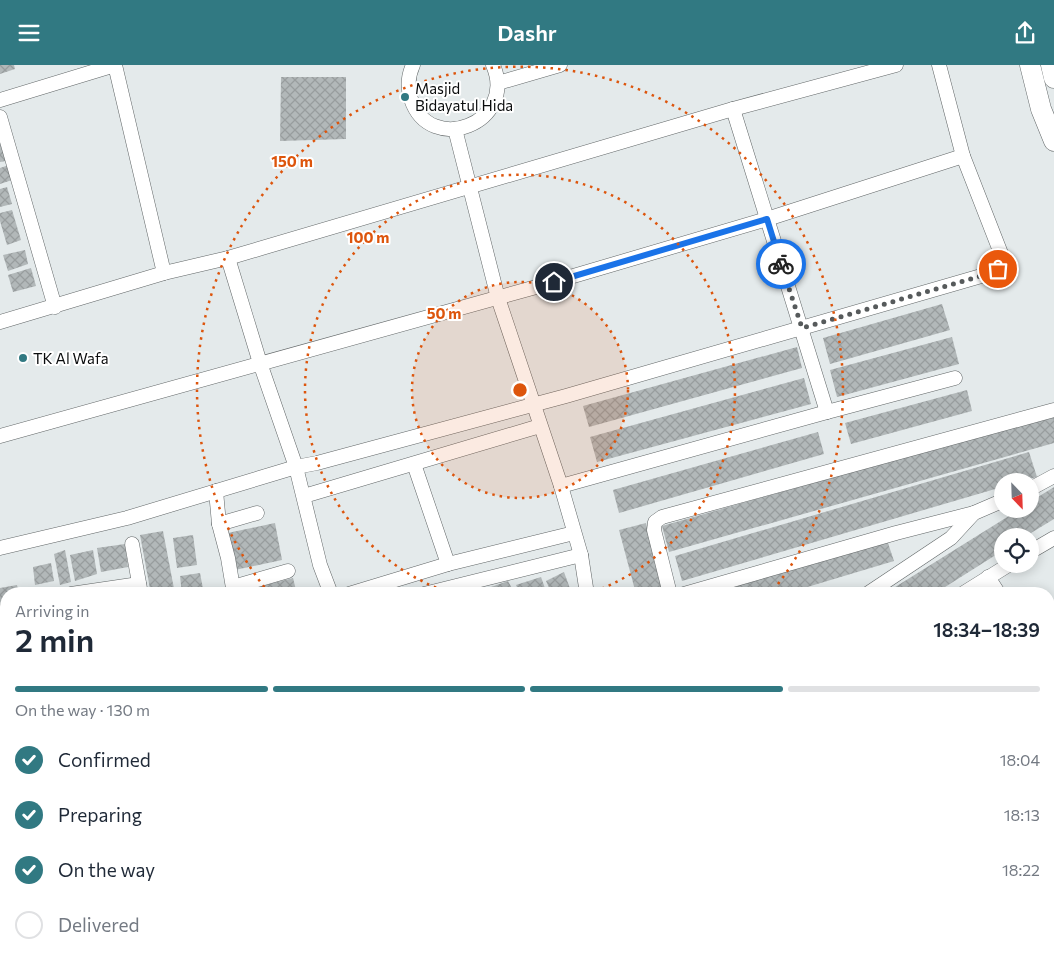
<!DOCTYPE html>
<meta charset="utf-8">
<style>
:root{--surface:#fff;--page:#f6f6f7;--text:#1f2937;--muted:#747a83;--line:#e0e1e3;--accent:#317982}
body{margin:0;font-family:Commissioner,sans-serif;background:var(--page);color:var(--text);height:100vh;display:flex;flex-direction:column;font-size:19px;white-space:nowrap}
*{box-sizing:border-box;margin:0}
p{font-size:16px;color:var(--muted)}
.icon{flex:none;width:28px;height:28px;fill:none;stroke:currentColor;stroke-width:2;stroke-linecap:round;stroke-linejoin:round}
.map{position:relative;flex:1;overflow:hidden}
.drawer{position:absolute;left:0px;top:522px;width:1055px;height:376px;display:flex;flex-direction:column;background:var(--surface);border-radius:20px 20px 0 0;box-shadow:0 2px 12px #0003}
.drawer>*{flex:none}
.needle{width:32px;rotate:157deg}
.controls{position:absolute;left:994px;top:408px;display:grid;gap:10px}
.controls a{display:grid;place-items:center;width:45px;height:45px;border-radius:50%;background:var(--surface);box-shadow:0 2px 12px #0003;font-size:25px}
.pin{position:absolute;display:grid;place-items:center;width:42px;height:42px;color:#fff;margin:-21px;border:2px solid #fff;border-radius:50%;box-shadow:0 1px 5px #0007}
.courier{position:absolute;display:grid;place-items:center;width:50px;height:50px;margin:-25px;border:4px solid #1a73e8;border-radius:50%;background:#fff;color:#222;box-shadow:0 1px 6px #0007}
.overview em{font-style:normal;font-weight:600}
.overview div{display:flex;flex-direction:column-reverse}
.overview{display:flex;align-items:center;justify-content:space-between;height:85px;padding:0 15px}
h1{font-size:32px;font-weight:600;line-height:38px}
.bar{display:grid;grid-template-columns:repeat(4,1fr);gap:8px 5px;align-content:center;height:60px;padding:0 15px}
.bar i{height:6px;border-radius:4px;background:var(--line)}
.bar .selected{background:var(--accent)}
.bar p{grid-column:span 4}
ol{padding:0 15px;list-style:none}
li{display:flex;align-items:center;gap:15px;height:55px}
li p{margin-inline-start:auto}
li .icon{padding:5px;border-radius:50%;background:var(--accent);color:#fff;stroke-width:4}
li:last-child{color:var(--muted)}
li i{width:28px;height:28px;border:2px solid var(--line);border-radius:50%}
header{display:flex;justify-content:space-between;align-items:center;height:65px;padding:0 15px;background:var(--accent);color:#fff;font-size:22px;font-weight:600}
.map>svg:first-child{display:block}
.building{fill:url(#building-cross-hatch)}
.lines{fill:none;stroke-linecap:round;stroke-linejoin:round}
.street-casing{stroke:#616667;stroke-width:15}
.secondary-casing{stroke:#616667;stroke-width:21}
.street{stroke:#fff;stroke-width:14}
.secondary{stroke:#fff;stroke-width:20}
.done{stroke:#565a5b;stroke-width:5;stroke-dasharray:0 9}
.route{stroke:#1a73e8;stroke-width:6}
.ring{fill:none;stroke:#dd550c;stroke-width:2.5;stroke-dasharray:2.5 5}
.poi-dot{fill:#317982;stroke:#fff;stroke-width:2}
.labels{text-anchor:middle;dominant-baseline:central;stroke-width:4;stroke-linejoin:round;paint-order:stroke}
.poi-label{font-size:15px;fill:#0a0c0d;stroke:#fff;text-anchor:start}
.centre{fill:#dd550c;stroke:#fff;stroke-width:2.5}
.ring-label{font-size:15px;text-anchor:middle;font-weight:bold;fill:#dd550c;stroke:#fff;stroke-width:4;stroke-linejoin:round;paint-order:stroke}
</style>
<header><svg class="icon" aria-label="menu" viewBox="0 0 24 24"><path d="M4 6h16M4 12h16M4 18h16"/></svg>Dashr<svg class="icon" aria-label="share" viewBox="0 0 24 24"><path d="M12 15V3M7 8l5-5 5 5M5 13v7h14v-7"/></svg></header>
<div class="map">
<svg width="1054" height="898" viewBox="0 0 1054 898">
<defs>
<pattern id="building-cross-hatch" width="8" height="8" patternUnits="userSpaceOnUse" patternTransform="scale(1.25)"><rect width="8" height="8" fill="#b2b8b9"/><path d="M0 0l8 8M0 8l8-8" fill="none" stroke="#989d9e"/></pattern>
</defs>
<rect width="100%" height="100%" fill="#e4eaeb"/>
<g class="building">
<polygon points="0,0 14,0 15,4 0,9"/>
<polygon points="281,12 346,12 346,74 280,76"/>
<polygon points="0,79 6,96 0,97"/>
<polygon points="9,100 12,115 0,119 0,103"/>
<polygon points="7,122 12,139 0,142 0,124"/>
<polygon points="12,145 21,175 7,180 0,156 0,148"/>
<polygon points="25,185 28,199 8,206 3,190"/>
<polygon points="31,203 36,221 13,227 8,210"/>
<polygon points="942,239 950,265 830,299 823,273"/>
<polygon points="952,272 959,299 837,332 830,305"/>
<polygon points="797,282 802,303 589,362 583,341"/>
<polygon points="804,313 811,339 597,397 590,372"/>
<polygon points="967,325 972,346 851,379 845,358"/>
<polygon points="1054,349 1054,378 669,487 662,461"/>
<polygon points="818,367 824,389 619,448 613,425"/>
<polygon points="1029,387 1037,412 1021,416 1002,416 1002,422 682,516 675,491"/>
<polygon points="1054,422 1054,454 1026,471 1002,471 1002,486 934,529 884,529 1020,444 1030,444 1030,437"/>
<polygon points="275,458 282,495 230,506 223,469"/>
<polygon points="646,458 664,529 636,529 619,465"/>
<polygon points="163,466 175,529 151,529 140,470"/>
<polygon points="193,470 197,500 177,503 173,473"/>
<polygon points="886,472 894,496 784,529 697,529"/>
<polygon points="125,479 128,502 101,507 97,483"/>
<polygon points="65,485 71,517 60,520 54,489"/>
<polygon points="93,485 97,509 75,516 70,490"/>
<polygon points="51,498 54,516 35,520 33,502"/>
<polygon points="564,507 572,529 552,529 546,516"/>
<polygon points="200,508 204,529 182,529 180,511"/>
<polygon points="541,512 547,529 520,529 516,520"/>
<polygon points="293,513 297,529 235,529 235,528"/>
<polygon points="508,516 515,529 477,529 477,527"/>
<polygon points="17,520 19,529 6,529 6,548 0,550 0,523"/>
<polygon points="6,558 6,573 4,574 3,559"/>
<polygon points="6,613 6,637 3,638 0,614"/>
<polygon points="71,892 93,892 94,898 72,898"/>
<polygon points="98,892 124,892 124,893 99,898"/>
<polygon points="301,892 319,892 309,898 304,898"/>
<polygon points="519,892 539,892 542,898 523,898"/>
<polygon points="605,892 613,892 617,898 594,898"/>
<polygon points="620,892 650,892 640,898 624,898"/>
<polygon points="659,892 692,892 694,895 689,898 664,898"/>
<polygon points="258,894 259,898 245,898 245,896"/>
</g>
<g class="lines">
<g class="street-casing">
<g id="street">
<polyline points="115,0 164,208"/>
<path d="M 413,0 C 408,11 407,22 411,34 C 430,92 518,58 493,0"/>
<polyline points="498,18 560,0"/>
<polyline points="0,35 115,0"/>
<polyline points="733,44 827,347"/>
<polyline points="0,52 55,242"/>
<polyline points="455,64 498,233 561,421 581,490 587,529"/>
<polyline points="228,193 260,298 296,402 320,500 331,529"/>
<polyline points="0,257 164,208 228,193 733,44 896,0"/>
<polyline points="0,371 536,222 767,154 963,91"/>
<polyline points="414,399 448,499 574,468"/>
<polyline points="561,421 827,347 955,313"/>
<polyline points="1030,424 1054,411"/>
<polyline points="216,426 219,459 228,493 234,529"/>
<polyline points="304,431 540,361"/>
<polyline points="219,459 257,448"/>
<polyline points="132,479 141,529"/>
<polyline points="0,483 127,453 296,402 317,398 566,331 995,207 1001,200 1002,191 963,91 939,0"/>
<polyline points="1030,487 1054,473"/>
<polyline points="988,512 999,529"/>
<polyline points="233,522 288,506"/>
<polyline points="71,529 139,519"/>
<polyline points="349,529 448,499"/>
<polyline points="424,529 581,490"/>
<polyline points="670,529 654,465 655,457 662,452 1054,345"/>
<polyline points="684,529 896,468 974,448"/>
<polyline points="867,529 951,473 974,448 1002,436"/>
<polyline points="962,529 1010,499"/>
<polyline points="1049,609 1054,618"/>
<polyline points="0,646 6,645"/>
<polyline points="1049,700 1054,697"/>
<polyline points="1049,723 1054,719"/>
<polyline points="0,778 6,824"/>
<polyline points="1049,854 1054,863"/>
<polyline points="1049,882 1054,891"/>
<polyline points="16,892 16,898"/>
<polyline points="139,892 139,898"/>
<polyline points="288,892 291,898"/>
<polyline points="349,892 352,898"/>
<polyline points="432,892 433,898"/>
<polyline points="546,892 550,898"/>
<polyline points="967,892 970,898"/>
<polyline points="165,898 194,892"/>
<polyline points="570,898 579,892"/>
<polyline points="733,898 742,892"/>
<polyline points="924,898 933,892"/>
</g>
</g>
<g class="secondary-casing">
<g id="secondary">
<polyline points="1030,0 1041,44 1054,76"/>
<polyline points="1051,0 1054,13"/>
</g>
</g>
<use href="#street" class="street"/>
<use href="#secondary" class="secondary"/>
</g>
<g class="lines">
<polyline class="done" points="781,199 802,263 995,207 998,204"/>
<polyline class="route" points="554,217 767,154 781,199"/>
</g>
<circle cx="520" cy="325" r="108" fill="#dd550c" fill-opacity=".12"/>
<g class="ring">
<circle cx="520" cy="325" r="108"/>
<path d="M450 528A215 215 0 1 1 590 528"/>
<path d="M269 528A323 323 0 1 1 771 528"/>
</g>
<g class="poi-dot">
<circle cx="405" cy="32" r="5"/>
<circle cx="23" cy="293" r="5"/>
</g>
<g class="labels">
<g class="poi-label">
<text x="415" y="23">Masjid<tspan x="415" dy="17">Bidayatul Hida</tspan></text>
<text x="33" y="293">TK Al Wafa</text>
</g>
</g>
<circle cx="520" cy="325" r="8" class="centre"/>
<g class="ring-label">
<text x="292" y="102">150 m</text>
<text x="368" y="178">100 m</text>
<text x="444" y="254">50 m</text>
</g>
</svg>
<div class="controls">
<a><svg class="needle" viewBox="-14 -14 28 28"><path d="M0-13l5 13h-10z" fill="#e53935"/><path d="M0 13l5-13h-10z" fill="#747a83"/></svg></a>
<a><svg class="icon" aria-label="locate" viewBox="0 0 24 24"><circle cx="12" cy="12" r="6"/><path d="M12 2v4M12 18v4M2 12h4M18 12h4"/></svg></a>
</div>
<div class="pin" style="left:998px;top:204px;background:#ea580c"><svg class="icon" aria-label="bag" viewBox="0 0 24 24"><path d="M5 8h14l-1 12H6zM9 8a3 3 0 0 1 6 0"/></svg></div>
<div class="pin" style="left:554px;top:217px;background:#1f2937"><svg class="icon" aria-label="home" viewBox="0 0 24 24"><path d="M3 11l9-7 9 7M6 9v11h12V9"/></svg></div>
<div class="courier" style="left:781px;top:199px"><svg class="icon" aria-label="bike" viewBox="0 0 24 24"><circle cx="6" cy="16" r="4"/><circle cx="18" cy="16" r="4"/><path d="M6 16l4-8h5l3 8M10 8l3 8H6M13 5h3"/></svg></div>
<section class="drawer">
<div class="overview"><div><h1>2 min</h1><p>Arriving in</p></div><em>18:34–18:39</em></div>
<div class="bar"><i class="selected"></i><i class="selected"></i><i class="selected"></i><i></i><p>On the way · 130 m</p></div>
<ol>
<li><svg class="icon" aria-label="check" viewBox="0 0 24 24"><path d="M5 12l5 5 9-10"/></svg>Confirmed<p>18:04</p></li>
<li><svg class="icon" aria-label="check" viewBox="0 0 24 24"><path d="M5 12l5 5 9-10"/></svg>Preparing<p>18:13</p></li>
<li><svg class="icon" aria-label="check" viewBox="0 0 24 24"><path d="M5 12l5 5 9-10"/></svg>On the way<p>18:22</p></li>
<li><i></i>Delivered</li>
</ol>
</section>
</div>
